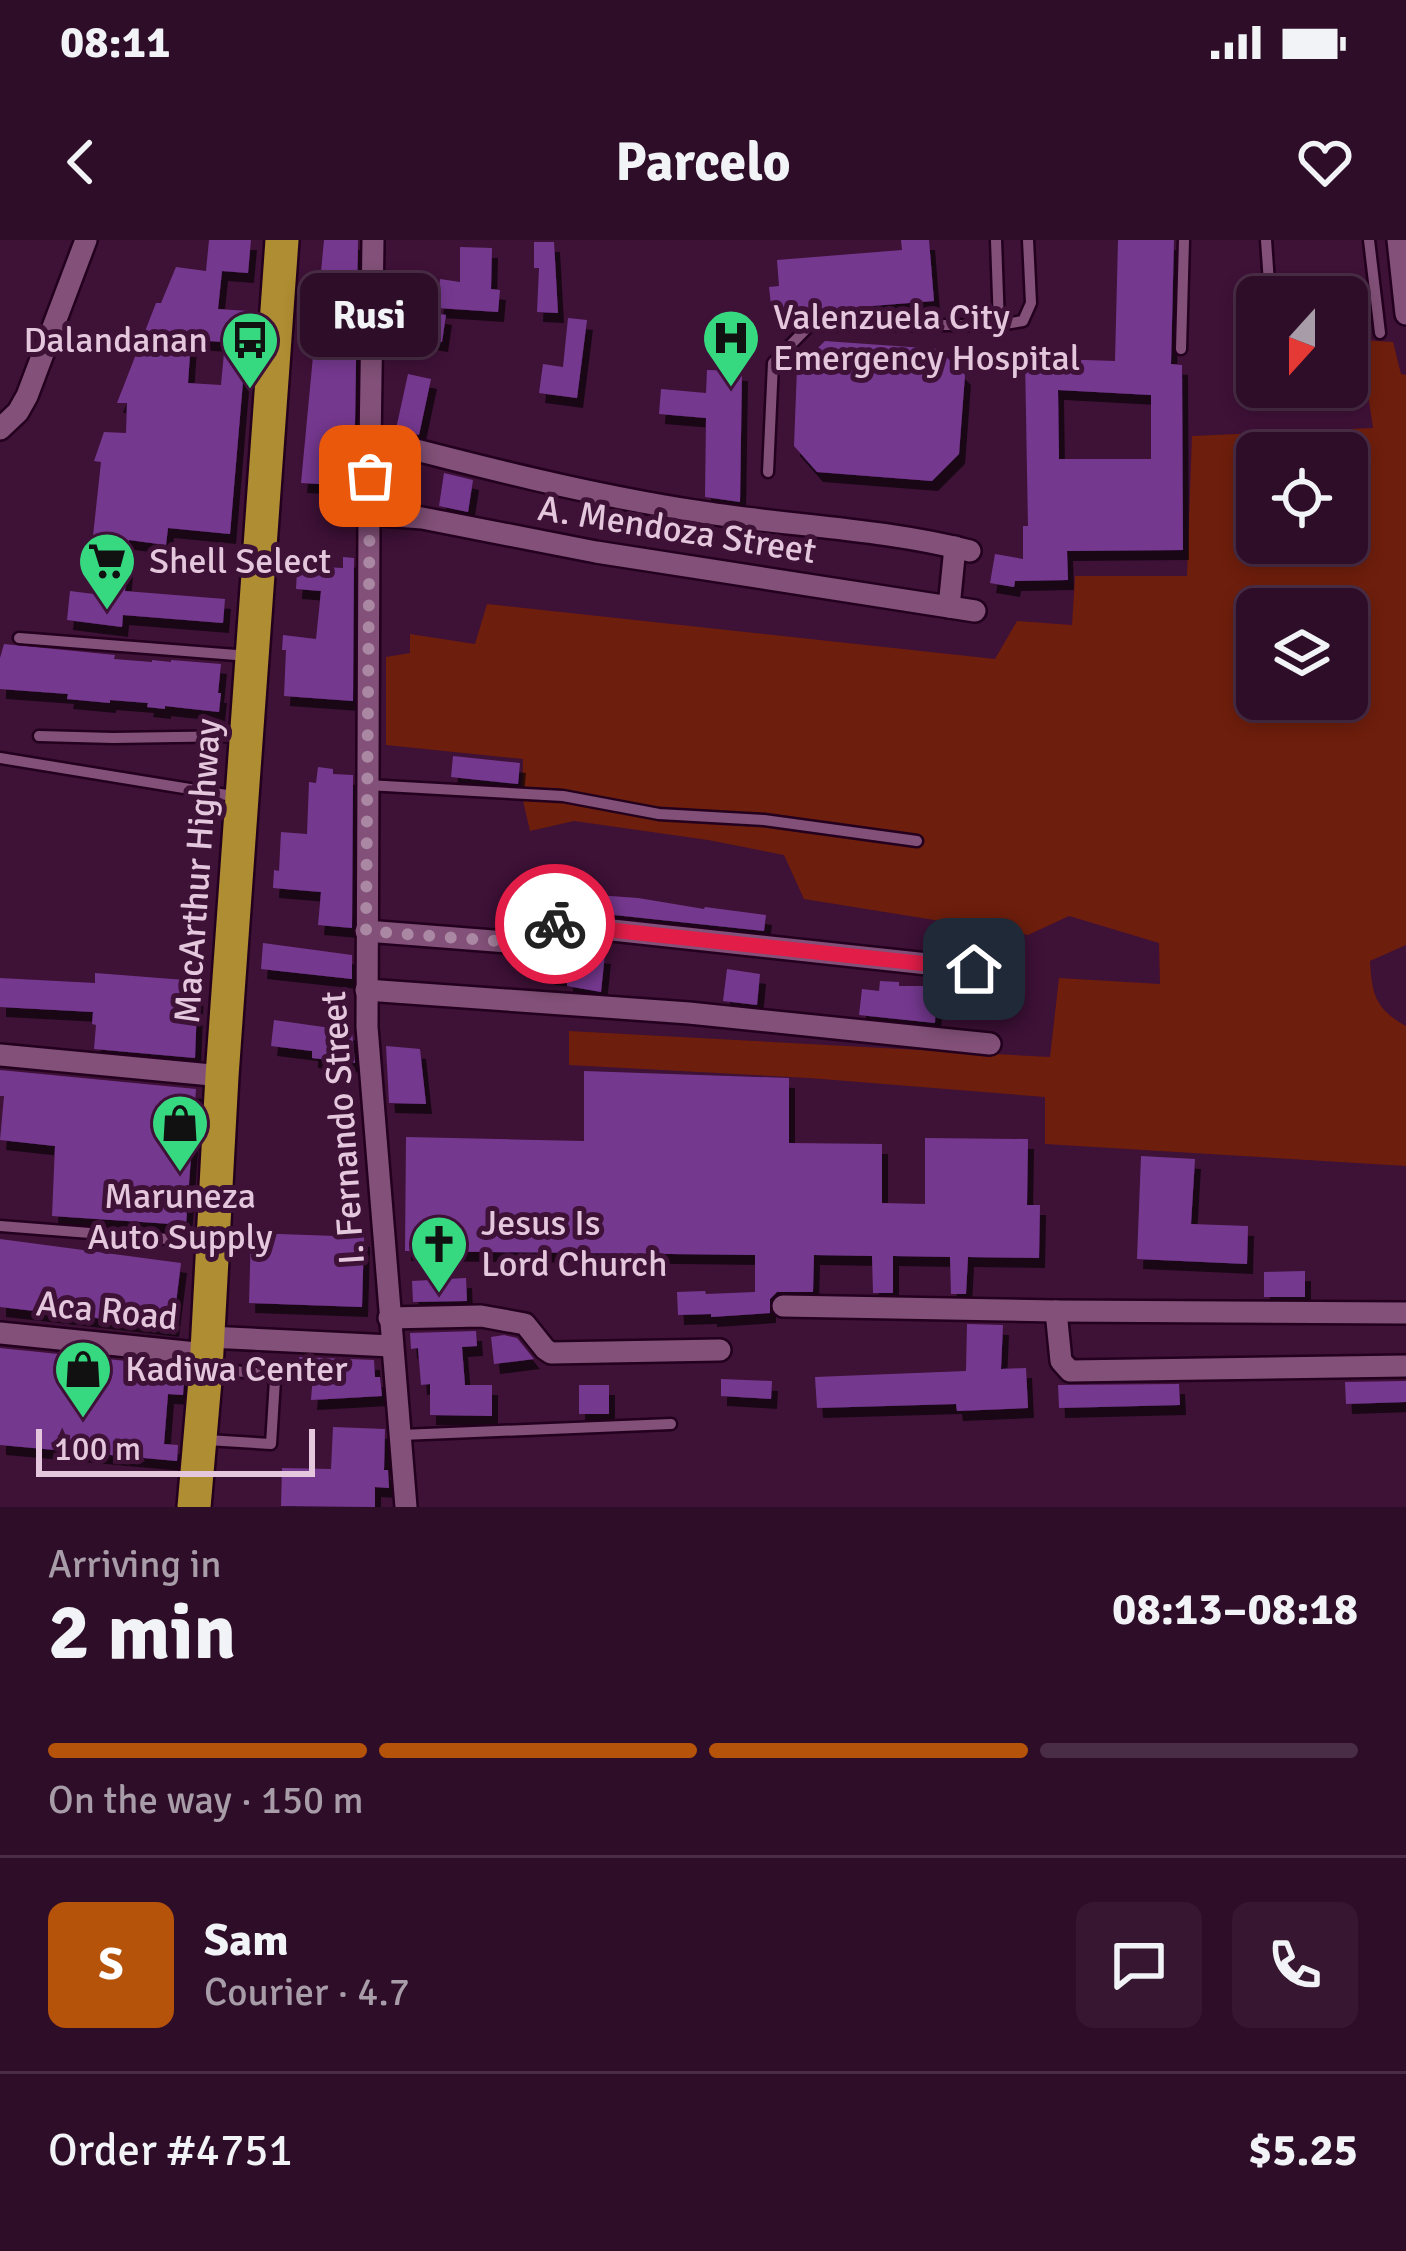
<!DOCTYPE html>
<meta charset="utf-8">
<style>
:root{--surface:#2e0d29;--page:#361631;--text:#f1f3f6;--muted:#a79ca8;--line:#492d46;--accent:#b45309}
body{margin:0;font-family:Signika,sans-serif;background:var(--page);color:var(--text);height:100vh;display:flex;flex-direction:column;font-size:45px;white-space:nowrap}
*{box-sizing:border-box;margin:0}
p{font-size:39px;color:var(--muted)}
.icon{flex:none;width:66px;height:66px;fill:none;stroke:currentColor;stroke-width:2;stroke-linecap:round;stroke-linejoin:round}
.map{position:relative;height:1267px;overflow:hidden}
.panel{display:flex;flex-direction:column;background:var(--surface);flex:1}
.panel>*{flex:none}
.needle{width:78px;rotate:201deg}
.buttons{position:absolute;left:1236px;top:36px;display:grid;gap:24px}
.buttons a{display:grid;place-items:center;width:132px;height:132px;border-radius:18px;background:var(--surface);box-shadow:0 6px 18px #0003,0 0 0 3px var(--line);font-size:60px}
.scale{position:absolute;left:36px;bottom:30px;width:279px;box-sizing:border-box;padding-left:12px;border:6px solid #e4c7dd;border-top:0;font-size:33px;line-height:42px;white-space:nowrap;color:#e4c7dd;-webkit-text-stroke:9px #3e1137;paint-order:stroke}
.pin{position:absolute;display:grid;place-items:center;width:102px;height:102px;color:#fff;margin:-51px;border-radius:24px;box-shadow:0 6px 18px #0006}
.courier{position:absolute;display:grid;place-items:center;width:120px;height:120px;margin:-60px;border:9px solid #e11d48;border-radius:50%;background:#fff;color:#222;box-shadow:0 3px 15px #0007}
.bubble{position:absolute;height:84px;border-radius:18px;background:var(--surface);box-shadow:0 6px 18px #0003,0 0 0 3px var(--line);font-size:39px;font-weight:700;line-height:84px;text-align:center}
.summary em{font-style:normal;font-weight:700}
.summary div{display:flex;flex-direction:column-reverse}
.summary{display:flex;align-items:center;justify-content:space-between;height:204px;padding:0 48px}
h1{font-size:78px;font-weight:700;line-height:90px}
.bar{display:grid;grid-template-columns:repeat(4,1fr);gap:18px 12px;align-content:center;height:144px;padding:0 48px}
.bar i{height:15px;border-radius:9px;background:var(--line)}
.bar .on{background:var(--accent)}
.bar p{grid-column:span 4}
.line{display:flex;align-items:center;gap:30px;padding:0 48px;border-top:3px solid var(--line)}
.line div{flex:1}
.round{display:grid;place-items:center;flex:none;width:126px;height:126px;border-radius:18px;background:var(--page)}
.status{display:flex;justify-content:space-between;align-items:center;height:84px;padding:0 60px;background:var(--surface);direction:ltr}
.status svg{height:33px;fill:currentColor}
header{display:flex;justify-content:space-between;align-items:center;height:156px;padding:0 48px;background:var(--surface);font-size:54px;font-weight:700}
.map>svg:first-child{display:block}
.green{fill:#6e1e0c;fill-rule:evenodd}
.building{fill:#75388f;fill-rule:evenodd;filter:url(#shadow)}
.lines{fill:none;stroke-linecap:round;stroke-linejoin:round}
.service-casing{stroke:#23001e;stroke-width:15}
.minor-casing{stroke:#23001e;stroke-width:26}
.trunk-casing{stroke:#23001e;stroke-width:38}
.service{stroke:#825078;stroke-width:10}
.minor{stroke:#825078;stroke-width:21}
.trunk{stroke:#af8d32;stroke-width:33}
.done{stroke:#aa87a3;stroke-width:12;stroke-dasharray:0 21.6}
.route{stroke:#e11d48;stroke-width:15}
.labels{text-anchor:middle;dominant-baseline:central;stroke-width:10;stroke-linejoin:round;paint-order:stroke}
.poi-label{font-size:36px;fill:#e4c7dd;stroke:#3e1137;text-anchor:start}
.street-label{font-size:36px;fill:#e4c7dd;stroke:#3e1137}
</style>
<div class="status"><b>08:11</b><svg viewBox="0 0 49 12"><path d="M0 12V9h3v3zM5 12V6h3v6zM10 12V3h3v9zM15 12V0h3v12zM26 1h20v11H26zM47 4h2v5h-2z"/></svg></div>
<header><svg class="icon" aria-label="back" viewBox="0 0 24 24"><path d="M15 5l-7 7 7 7"/></svg>Parcelo<svg class="icon" aria-label="heart" viewBox="0 0 24 24"><path d="M12 20l-8-8c-3-5 5-10 8-4 3-6 11-1 8 4z"/></svg></header>
<div class="map">
<svg width="1406" height="1267" viewBox="0 0 1406 1267">
<defs>
<filter id="shadow"><feDropShadow dx="6" dy="10" stdDeviation="0" flood-color="#0009"/></filter>
</defs>
<rect width="100%" height="100%" fill="#3e1137"/>
<path class="green" d="M 1360,100 L 1393,102 L 1401,134 L 1406,135 L 1406,705 L 1370,721 C 1372,754 1375,769 1406,786 L 1406,926 L 1045,904 L 1045,857 L 809,838 L 569,825 L 569,791 L 1050,817 L 1059,738 L 1160,744 L 1159,703 L 1069,676 L 1028,695 L 804,659 L 784,615 L 708,600 L 574,581 L 530,591 L 522,556 L 523,519 L 386,505 L 386,417 L 410,413 L 410,394 L 475,404 L 487,364 L 995,419 L 1017,381 L 1072,385 L 1075,336 L 1187,336 L 1192,196 L 1373,188 ZM 1257,213 L 1347,213 L 1347,303 L 1257,303 ZM 1257,369 L 1347,369 L 1347,459 L 1257,459 Z"/>
<g class="building">
<path d="M 209,0 L 251,0 L 248,33 L 222,31 L 218,69 L 249,71 L 230,294 L 168,288 L 166,305 L 129,300 L 125,351 L 225,359 L 223,383 L 123,375 L 122,387 L 67,380 L 70,351 L 94,354 L 99,297 L 93,296 L 101,222 L 94,221 L 104,192 L 126,193 L 127,163 L 117,163 L 156,63 L 161,63 L 176,27 L 206,31 ZM 191,100 L 225,102 L 221,145 L 188,143 Z"/>
<polygon points="324,0 358,0 354,246 301,243"/>
<polygon points="901,0 929,0 934,61 772,74 769,47 779,46 777,20 902,10"/>
<path d="M 1118,0 L 1174,0 L 1171,124 L 1182,125 L 1183,310 L 1067,311 L 1068,340 L 1015,341 L 1014,347 L 990,343 L 995,314 L 1023,319 L 1023,286 L 1028,286 L 1025,118 L 1115,121 ZM 1058,150 L 1151,155 L 1151,219 L 1059,219 Z"/>
<polygon points="534,2 554,2 558,73 537,72 539,28 534,28"/>
<polygon points="460,7 492,8 491,49 500,50 498,72 437,68 440,39 460,42"/>
<polygon points="409,69 446,75 442,102 405,96"/>
<polygon points="568,78 587,80 577,158 539,153 543,124 563,127"/>
<polygon points="825,101 938,109 965,135 959,214 932,241 817,232 794,206 797,128"/>
<polygon points="707,130 742,131 740,262 705,257 706,178 659,174 661,149 706,153"/>
<polygon points="408,134 431,139 419,195 396,189"/>
<polygon points="444,233 473,240 468,272 439,266"/>
<polygon points="343,317 354,318 353,461 284,456 286,410 282,410 283,395 316,399 321,351 296,349 297,331 303,326 343,328"/>
<polygon points="4,404 115,415 114,419 152,422 152,420 171,422 171,420 221,424 218,453 221,453 219,472 165,466 165,469 147,467 148,463 110,460 110,463 67,459 68,454 0,449 0,418"/>
<polygon points="453,516 520,523 518,544 451,537"/>
<polygon points="318,527 333,529 333,534 353,535 352,688 318,685 321,652 273,648 274,630 279,631 281,592 307,594 309,542 316,543"/>
<polygon points="541,651 638,658 704,669 705,667 766,675 764,691 539,667"/>
<polygon points="263,703 352,715 352,739 261,729"/>
<polygon points="587,712 605,714 601,752 567,746 567,737 548,735 550,715 586,718"/>
<polygon points="727,729 760,734 757,765 723,761"/>
<polygon points="95,733 198,741 195,818 94,809 96,785 92,784 93,772 0,767 0,738 95,743"/>
<polygon points="880,741 899,742 899,746 937,746 935,783 859,775 862,749 879,751"/>
<polygon points="274,780 352,791 355,823 312,818 312,811 271,806"/>
<polygon points="386,806 420,809 426,864 389,863"/>
<polygon points="0,830 196,849 186,985 52,976 55,906 0,900 4,856 0,856"/>
<polygon points="584,831 789,838 789,903 882,904 882,963 925,964 925,898 1028,899 1027,965 1040,965 1039,1018 968,1017 966,1054 951,1054 950,1017 893,1016 893,1053 873,1053 872,1016 814,1015 813,1052 777,1052 770,1059 770,1073 711,1077 711,1074 678,1075 677,1052 705,1051 706,1054 755,1052 755,1015 405,1011 406,897 584,901"/>
<polygon points="1141,916 1195,919 1191,984 1248,986 1247,1024 1137,1019"/>
<polygon points="251,993 364,997 362,1067 249,1063"/>
<polygon points="0,999 181,1023 173,1087 0,1067"/>
<polygon points="1305,1031 1305,1057 1264,1057 1264,1032"/>
<polygon points="466,1038 467,1061 413,1062 412,1041"/>
<polygon points="967,1084 1003,1085 1001,1129 1026,1128 1028,1168 957,1171 956,1164 817,1168 815,1137 966,1131"/>
<polygon points="476,1091 477,1106 462,1107 465,1145 492,1145 492,1176 430,1175 430,1144 421,1145 418,1108 411,1109 410,1093"/>
<polygon points="504,1095 517,1098 534,1119 494,1124 491,1097"/>
<polygon points="0,1108 185,1127 183,1155 168,1154 164,1204 178,1205 177,1221 0,1205"/>
<polygon points="299,1117 374,1120 375,1137 380,1137 382,1156 311,1160 313,1134 299,1133"/>
<polygon points="721,1139 772,1141 771,1159 721,1156"/>
<polygon points="1406,1141 1406,1162 1346,1164 1345,1142"/>
<polygon points="1179,1144 1180,1165 1059,1168 1058,1145"/>
<rect x="579" y="1145" width="30" height="29"/>
<polygon points="333,1187 385,1189 384,1230 388,1230 389,1248 375,1247 375,1267 281,1266 282,1228 331,1229"/>
</g>
<g class="lines">
<g class="service-casing">
<g id="service">
<polyline points="996,0 999,85"/>
<polyline points="1266,0 1270,57"/>
<polyline points="1369,0 1380,93"/>
<polyline points="1181,109 1184,0"/>
<polyline points="768,232 773,123 810,85 999,85 1023,81 1031,63 1028,0"/>
<polyline points="19,398 249,416"/>
<polyline points="39,496 113,498 240,496"/>
<polyline points="0,518 239,557"/>
<polyline points="367,545 563,556 659,574 764,580 917,601"/>
<polyline points="0,986 206,1002"/>
<polyline points="401,1195 671,1184"/>
<polyline points="207,1200 271,1204 275,1140 267,1134 209,1129"/>
</g>
</g>
<g class="minor-casing">
<g id="minor">
<polyline points="373,0 369,274 367,787 406,1267"/>
<polyline points="1398,0 1406,74"/>
<polyline points="0,189 18,172 27,156 86,0"/>
<path d="M 370,198 C 478,226 585,254 695,271 C 786,286 880,288 970,311"/>
<polyline points="369,274 422,278 596,312 975,371"/>
<polyline points="949,367 955,307"/>
<polyline points="366,691 520,703 528,699 531,685 538,682 974,729"/>
<polyline points="366,750 689,773 990,804"/>
<polyline points="0,815 222,836"/>
<polyline points="783,1066 1056,1071 1406,1073"/>
<polyline points="1056,1071 1061,1121 1070,1131 1406,1126"/>
<polyline points="389,1078 481,1076 525,1084 545,1109 551,1113 720,1110"/>
<polyline points="0,1093 206,1114"/>
<polyline points="208,1097 391,1106"/>
</g>
</g>
<g class="trunk-casing">
<polyline id="trunk" points="194,1267 206,1129 222,836 282,0"/>
</g>
<use href="#service" class="service"/>
<use href="#minor" class="minor"/>
<use href="#trunk" class="trunk"/>
</g>
<g class="lines">
<polyline class="done" points="370,236 366,691 523,703 528,699 533,683 555,684"/>
<polyline class="route" points="555,684 974,729"/>
</g>
<defs>
<g id="hospital-pin" transform="scale(3)"><path d="M0 17L-7.5 6A9.5 9.5 0 1 1 7.5 6Z" fill="#36d880" stroke="#3e1137"/><path d="M-5-5h3v3.5h4V-5h3V5h-3V1.5h-4V5h-3Z" fill="#111"/></g>
<g id="bus-pin" transform="scale(3)"><path d="M0 17L-7.5 6A9.5 9.5 0 1 1 7.5 6Z" fill="#36d880" stroke="#3e1137"/><path d="M-5-6H5V4H4V6H2V4H-2V6H-4V4H-5ZM-3.5-4V0h7V-4ZM-3.5 1.2v1.5H-2V1.2ZM2 1.2v1.5H3.5V1.2Z" fill="#111"/></g>
<g id="supermarket-pin" transform="scale(3)"><path d="M0 17L-7.5 6A9.5 9.5 0 1 1 7.5 6Z" fill="#36d880" stroke="#3e1137"/><path d="M-6-5.5h2.5l.6 2H6L4.5 2H-2.5L-4.4-4H-6ZM-1.5 3.2a1.3 1.3 0 1 0 .1 0ZM3 3.2a1.3 1.3 0 1 0 .1 0Z" fill="#111"/></g>
<g id="shop-pin" transform="scale(3)"><path d="M0 17L-7.5 6A9.5 9.5 0 1 1 7.5 6Z" fill="#36d880" stroke="#3e1137"/><path d="M-5-2.5h2.3a2.7 3.5 0 0 1 5.4 0H5L5.5 6h-11ZM-1.5-2.5h3a1.5 2.3 0 0 0-3 0Z" fill="#111"/></g>
<g id="church-pin" transform="scale(3)"><path d="M0 17L-7.5 6A9.5 9.5 0 1 1 7.5 6Z" fill="#36d880" stroke="#3e1137"/><path d="M-1.2-6h2.4v3.5h3.3v2.4h-3.3V6h-2.4V-.1h-3.3v-2.4h3.3Z" fill="#111"/></g>
</defs>
<g fill-rule="evenodd">
<use href="#hospital-pin" x="731" y="98"/>
<use href="#bus-pin" x="250" y="100"/>
<use href="#supermarket-pin" x="107" y="321"/>
<use href="#shop-pin" x="180" y="883"/>
<use href="#church-pin" x="439" y="1004"/>
<use href="#shop-pin" x="83" y="1129"/>
</g>
<g class="labels">
<g class="poi-label">
<text x="773" y="77">Valenzuela City<tspan x="773" dy="41">Emergency Hospital</tspan></text>
<text x="208" y="100" text-anchor="end">Dalandanan</text>
<text x="149" y="321">Shell Select</text>
<text x="180" y="956" text-anchor="middle">Maruneza<tspan x="180" dy="41">Auto Supply</tspan></text>
<text x="481" y="983">Jesus Is<tspan x="481" dy="41">Lord Church</tspan></text>
<text x="125" y="1129">Kadiwa Center</text>
</g>
<g class="street-label">
<text transform="translate(677 290) rotate(9)">A. Mendoza Street</text>
<text transform="translate(198 631) rotate(-86)">MacArthur Highway</text>
<text transform="translate(343 888) rotate(-94)">I. Fernando Street</text>
<text transform="translate(107 1071) rotate(6)">Aca Road</text>
</g>
</g>
</svg>
<div class="buttons">
<a><svg class="needle" viewBox="-14 -14 28 28"><path d="M0-13l5 13h-10z" fill="#e53935"/><path d="M0 13l5-13h-10z" fill="#a79ca8"/></svg></a>
<a><svg class="icon" aria-label="locate" viewBox="0 0 24 24"><circle cx="12" cy="12" r="6"/><path d="M12 2v4M12 18v4M2 12h4M18 12h4"/></svg></a>
<a><svg class="icon" aria-label="layers" viewBox="0 0 24 24"><path d="M12 4l9 5-9 5-9-5zM3 14l9 5 9-5"/></svg></a>
</div>
<div class="scale">100 m</div>
<div class="pin" style="left:370px;top:236px;background:#ea580c"><svg class="icon" aria-label="bag" viewBox="0 0 24 24"><path d="M5 8h14l-1 12H6zM9 8a3 3 0 0 1 6 0"/></svg></div>
<div class="pin" style="left:974px;top:729px;background:#1f2937"><svg class="icon" aria-label="home" viewBox="0 0 24 24"><path d="M3 11l9-7 9 7M6 9v11h12V9"/></svg></div>
<div class="courier" style="left:555px;top:684px"><svg class="icon" aria-label="bike" viewBox="0 0 24 24"><circle cx="6" cy="16" r="4"/><circle cx="18" cy="16" r="4"/><path d="M6 16l4-8h5l3 8M10 8l3 8H6M13 5h3"/></svg></div>
<div class="bubble" style="left:300px;top:33px;width:138px">Rusi</div>
</div>
<section class="panel">
<div class="summary"><div><h1>2 min</h1><p>Arriving in</p></div><em>08:13–08:18</em></div>
<div class="bar"><i class="on"></i><i class="on"></i><i class="on"></i><i></i><p>On the way · 150 m</p></div>
<div class="line" style="height:216px"><b class="round" style="background:var(--accent);color:#fff">S</b><div><b>Sam</b><p>Courier · 4.7</p></div><a class="round"><svg class="icon" aria-label="chat" viewBox="0 0 24 24"><path d="M4 5h16v11H9l-5 4z"/></svg></a><a class="round"><svg class="icon" aria-label="phone" viewBox="0 0 24 24"><path d="M5 4h4l2 5-3 2q2 4 5 5l2-3 5 2v4C11 20 4 13 5 4z"/></svg></a></div>
<div class="line" style="height:156px"><div>Order #4751</div><b>$5.25</b></div>
</section>
